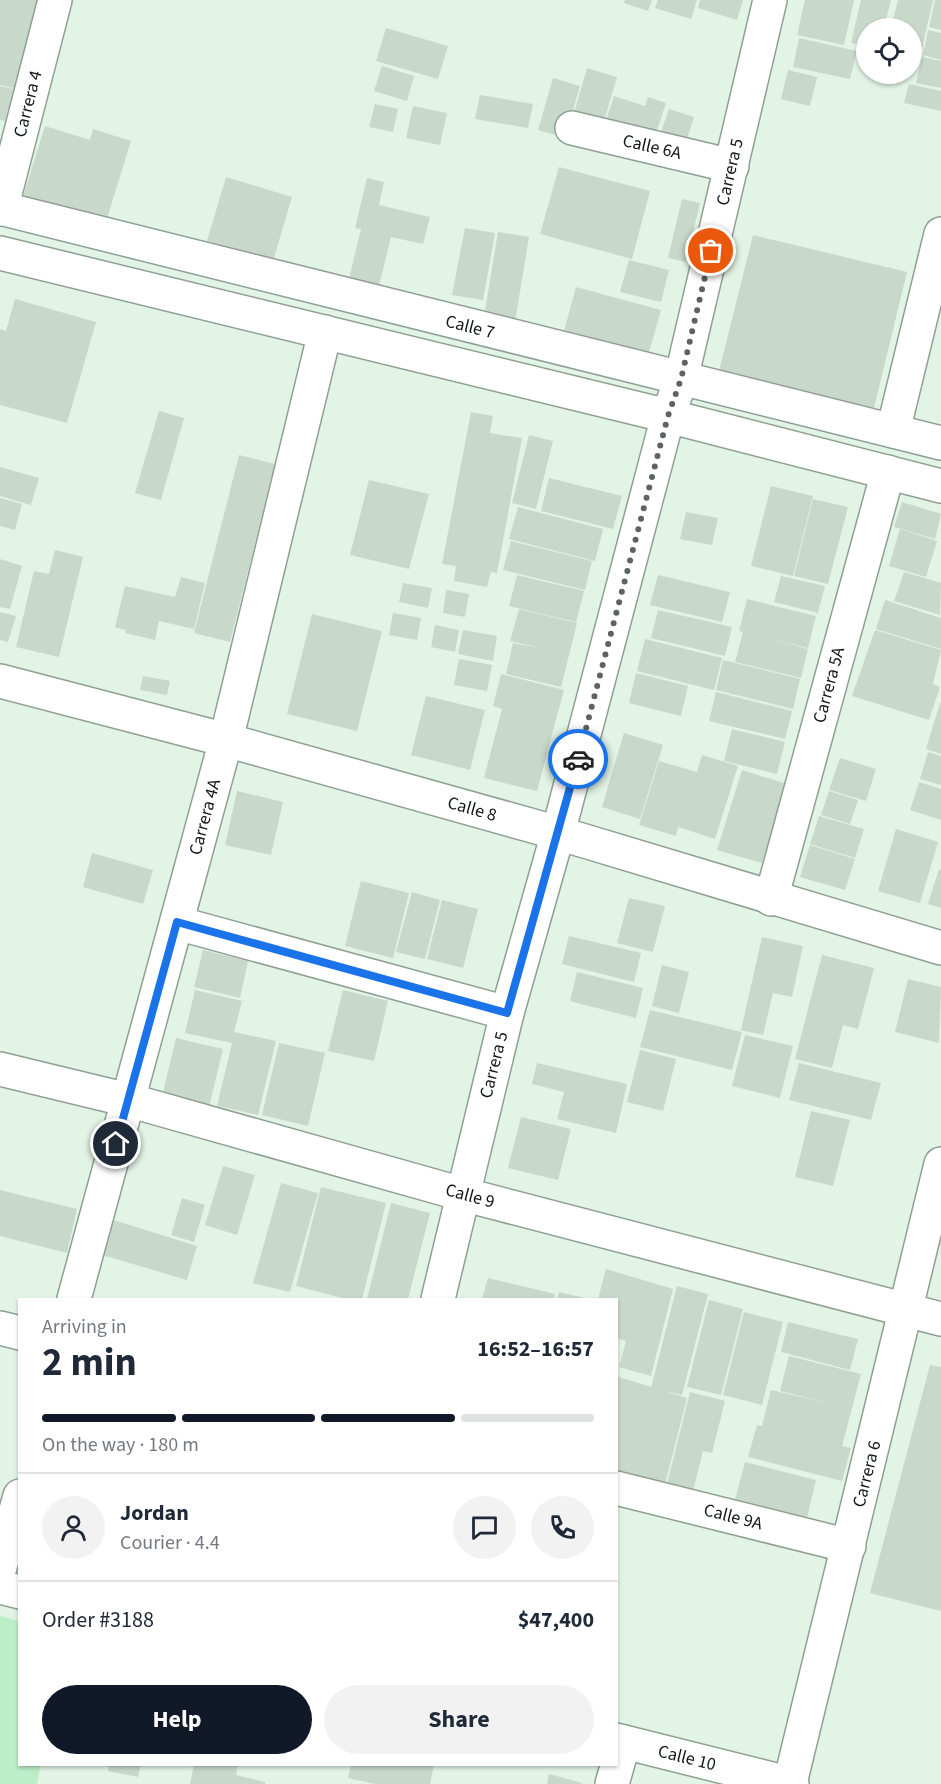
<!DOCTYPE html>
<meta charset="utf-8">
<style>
:root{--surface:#fff;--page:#f2f2f3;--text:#1f2937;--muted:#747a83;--line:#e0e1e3;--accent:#111827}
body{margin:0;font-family:"Source Sans 3",sans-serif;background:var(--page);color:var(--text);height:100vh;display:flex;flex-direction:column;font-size:22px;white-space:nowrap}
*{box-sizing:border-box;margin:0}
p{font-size:20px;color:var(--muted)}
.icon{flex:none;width:33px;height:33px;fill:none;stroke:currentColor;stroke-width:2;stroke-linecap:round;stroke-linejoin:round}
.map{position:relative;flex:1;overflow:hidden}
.details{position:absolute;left:18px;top:1298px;width:600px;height:468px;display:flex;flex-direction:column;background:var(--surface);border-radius:0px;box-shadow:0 2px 4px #0004}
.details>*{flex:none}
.controls{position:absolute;left:856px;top:18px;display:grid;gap:12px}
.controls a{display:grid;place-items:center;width:66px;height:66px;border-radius:50%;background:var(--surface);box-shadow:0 2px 4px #0004;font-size:30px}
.pin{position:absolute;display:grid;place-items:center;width:51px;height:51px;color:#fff;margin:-26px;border:3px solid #fff;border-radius:50%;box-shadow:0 2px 6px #0007}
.courier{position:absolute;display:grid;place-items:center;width:60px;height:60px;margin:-30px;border:4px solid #1a73e8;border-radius:50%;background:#fff;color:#222;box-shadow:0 2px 8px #0007}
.summary em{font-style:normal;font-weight:700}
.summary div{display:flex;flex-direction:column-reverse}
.summary{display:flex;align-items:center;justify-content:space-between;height:102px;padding:0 24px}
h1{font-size:39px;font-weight:700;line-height:45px}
.bar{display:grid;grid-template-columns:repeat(4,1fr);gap:9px 6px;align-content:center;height:72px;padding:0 24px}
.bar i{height:8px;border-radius:4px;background:var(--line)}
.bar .current{background:var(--accent)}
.bar p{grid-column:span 4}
.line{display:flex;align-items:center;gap:15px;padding:0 24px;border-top:2px solid var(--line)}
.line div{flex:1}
.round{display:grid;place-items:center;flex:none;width:63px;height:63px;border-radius:32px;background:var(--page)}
.button{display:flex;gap:12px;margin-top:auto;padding:12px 24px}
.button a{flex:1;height:69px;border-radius:36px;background:var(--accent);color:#fff;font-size:24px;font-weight:700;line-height:69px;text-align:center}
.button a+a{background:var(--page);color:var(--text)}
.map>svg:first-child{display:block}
.green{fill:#bcefc8}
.building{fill:#c8d9cb}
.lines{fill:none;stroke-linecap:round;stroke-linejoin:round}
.minor-casing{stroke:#8fa093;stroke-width:36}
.major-casing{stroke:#8fa093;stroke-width:36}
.minor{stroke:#fff;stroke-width:33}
.major{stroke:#fff;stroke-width:33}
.done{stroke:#5b655d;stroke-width:6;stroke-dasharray:0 10.8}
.route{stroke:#1a73e8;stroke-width:8}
.labels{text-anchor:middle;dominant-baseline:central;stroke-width:4.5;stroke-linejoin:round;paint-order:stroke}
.street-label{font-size:18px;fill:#121813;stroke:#fff}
</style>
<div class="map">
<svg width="941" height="1784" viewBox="0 0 941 1784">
<rect width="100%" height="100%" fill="#e2f4e6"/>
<polygon class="green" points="0,1616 19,1621 20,1764 41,1764 37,1784 0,1784"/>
<g class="building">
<polygon points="0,0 39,0 21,90 0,85"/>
<polygon points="625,0 652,0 648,11 624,3"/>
<polygon points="658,0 697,0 691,19 655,8"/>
<polygon points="700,0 743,0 737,20 698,8"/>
<polygon points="805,0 854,0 844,45 797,35"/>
<polygon points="861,0 891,0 884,28 867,28 867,46 851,43"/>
<polygon points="898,0 933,0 918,66 912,65 912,28 891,28"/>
<polygon points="935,0 941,0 941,30 929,27"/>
<polygon points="386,28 448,46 438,79 376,61"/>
<polygon points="928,30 941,33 941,60 923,55"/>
<polygon points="799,38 857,51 850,79 793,67"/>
<polygon points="922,57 941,61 941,88 916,83"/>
<polygon points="382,66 414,76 407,101 374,91"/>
<polygon points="587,68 617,77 602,128 572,120"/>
<polygon points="788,70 817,77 810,106 781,99"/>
<polygon points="553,78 580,86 565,138 538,130"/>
<polygon points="909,84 941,91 941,111 904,103"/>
<polygon points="0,86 14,89 5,121 0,120"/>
<polygon points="480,95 533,104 528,128 475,119"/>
<polygon points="614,96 645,106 648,97 666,103 652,145 603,129"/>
<polygon points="375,104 398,109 393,132 369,127"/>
<polygon points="413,106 447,113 440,145 406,138"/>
<polygon points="669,109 694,117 683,152 657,143"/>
<polygon points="45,126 90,140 93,129 131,141 104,228 21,203"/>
<polygon points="559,167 650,191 632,259 540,234"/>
<polygon points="226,177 292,197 273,261 207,241"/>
<polygon points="367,178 384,182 379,205 430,217 423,244 391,237 378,290 348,283 361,229 355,228"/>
<polygon points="682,199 700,203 686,262 668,258"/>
<polygon points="465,228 495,233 483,300 452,295"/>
<polygon points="498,232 529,237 515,322 484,317"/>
<polygon points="753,235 907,272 874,408 719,371"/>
<polygon points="629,260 669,270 661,302 620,292"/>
<polygon points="576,287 661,310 647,359 563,335"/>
<polygon points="15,299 96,322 67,423 0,405 0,329 6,331"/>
<polygon points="159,411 184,418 161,500 135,493"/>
<polygon points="471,412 493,416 490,433 522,438 497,573 491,572 487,587 454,581 456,566 442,564"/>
<polygon points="529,435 553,441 536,509 512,503"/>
<polygon points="239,455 275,464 230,642 194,633"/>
<polygon points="0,467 39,478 31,505 0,496"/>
<polygon points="549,478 622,496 613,529 541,511"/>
<polygon points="369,480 429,494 409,569 350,555"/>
<polygon points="771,486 813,496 793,576 751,566"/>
<polygon points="0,498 22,504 15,530 0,526"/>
<polygon points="813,499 848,507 828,584 794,576"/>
<polygon points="902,502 941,514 935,539 894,527"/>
<polygon points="518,507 603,529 595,561 509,539"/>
<polygon points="686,512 718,518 712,545 680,539"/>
<polygon points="900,529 937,541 926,577 889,566"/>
<polygon points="511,541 592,561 585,590 503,570"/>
<polygon points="55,550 83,557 59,657 16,647 34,571 49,574"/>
<polygon points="0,559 22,566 10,609 0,607"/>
<polygon points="904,572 941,583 940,615 894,601"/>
<polygon points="517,575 584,591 576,622 509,606"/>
<polygon points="658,575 730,592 722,622 650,605"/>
<polygon points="781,576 825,586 818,613 774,602"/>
<polygon points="181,577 205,583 194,629 159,621 155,640 125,633 126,630 115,627 125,586 175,597"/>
<polygon points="403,583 432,588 428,608 399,602"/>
<polygon points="446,590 469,594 465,617 443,613"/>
<polygon points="747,599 816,616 808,648 771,639 808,649 801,678 735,662 743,632 739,631"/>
<polygon points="885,600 941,618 941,649 876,629"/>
<polygon points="519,609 577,623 561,687 506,674 513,643 545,649 510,641"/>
<polygon points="658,610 732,627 725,656 651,638"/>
<polygon points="0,612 16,616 8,642 0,640"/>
<polygon points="393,613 421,618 417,640 389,635"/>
<polygon points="312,614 382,631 357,731 287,714"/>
<polygon points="435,625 459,630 455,652 431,647"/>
<polygon points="463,630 497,636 493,661 458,654"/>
<polygon points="875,630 941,650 933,684 940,687 929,720 852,696"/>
<polygon points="645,639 722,658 714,690 637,671"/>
<polygon points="459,659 492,665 487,691 454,685"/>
<polygon points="723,660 800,679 793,709 716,690"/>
<polygon points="636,673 688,686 681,716 629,703"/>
<polygon points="501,674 564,690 537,791 484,778 502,709 493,706"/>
<polygon points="143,676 170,681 167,695 140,690"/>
<polygon points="716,692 792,711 785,739 709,721"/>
<polygon points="426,696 485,710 470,770 411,755"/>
<polygon points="940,703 941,703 941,754 926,749"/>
<polygon points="732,729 785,742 777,774 724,761"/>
<polygon points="624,733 663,745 640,819 602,807"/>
<polygon points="928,752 941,756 941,785 920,779"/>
<polygon points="702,755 738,766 715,839 678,827 676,836 639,825 659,761 697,772"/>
<polygon points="840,758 876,769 866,801 829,790"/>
<polygon points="742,770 790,785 765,864 717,850"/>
<polygon points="919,782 941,789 941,820 910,810"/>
<polygon points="237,791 283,802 271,855 225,845"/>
<polygon points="829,791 858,800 850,824 821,815"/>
<polygon points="819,816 864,829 855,858 810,844"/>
<polygon points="896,829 938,842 920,903 878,891"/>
<polygon points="810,845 855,859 845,890 800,877"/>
<polygon points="92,853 153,870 143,904 83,887"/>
<polygon points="939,869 941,870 941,908 928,904"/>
<polygon points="361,881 409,893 393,958 345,946"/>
<polygon points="412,892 440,900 425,959 396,952"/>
<polygon points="629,898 665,906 653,952 617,943"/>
<polygon points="442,900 478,909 463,968 427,959"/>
<polygon points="569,936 641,953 634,982 562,964"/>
<polygon points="762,937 803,946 792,997 773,993 763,1035 741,1030"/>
<polygon points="203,950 248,961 240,998 194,987"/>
<polygon points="822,955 874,968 858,1029 843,1025 832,1068 795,1059"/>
<polygon points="662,965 689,972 679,1013 652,1006"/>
<polygon points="577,972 643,988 636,1018 570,1001"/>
<polygon points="908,979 941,987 939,1043 895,1032"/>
<polygon points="195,990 242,1001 234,1032 276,1041 258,1115 217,1106 232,1043 185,1033"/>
<polygon points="343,990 388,1001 374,1061 328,1051"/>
<polygon points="650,1010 742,1032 732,1070 640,1047"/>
<polygon points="745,1035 793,1046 780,1098 732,1086"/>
<polygon points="176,1038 223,1049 208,1111 161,1101"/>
<polygon points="279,1043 325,1053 308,1126 262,1115"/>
<polygon points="640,1050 676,1059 663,1111 627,1102"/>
<polygon points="537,1063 627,1084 616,1133 557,1119 564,1092 532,1084"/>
<polygon points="799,1063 881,1083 871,1120 789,1100"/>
<polygon points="811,1111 850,1120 833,1186 795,1177"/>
<polygon points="521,1117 571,1129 558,1180 508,1168"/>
<polygon points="223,1166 255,1175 237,1235 205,1225"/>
<polygon points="281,1183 318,1193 290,1292 253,1283"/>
<polygon points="321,1187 386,1203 362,1299 346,1299 296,1286"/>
<polygon points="0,1190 77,1209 67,1253 0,1236"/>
<polygon points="182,1198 205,1205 194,1242 171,1235"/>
<polygon points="391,1203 430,1213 408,1299 367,1299"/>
<polygon points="110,1219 197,1246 187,1280 99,1254"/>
<polygon points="606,1269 673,1289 651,1376 619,1367 626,1341 616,1338 616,1299 598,1299"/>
<polygon points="488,1278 555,1294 554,1299 482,1299"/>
<polygon points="677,1286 708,1294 682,1395 651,1388"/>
<polygon points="559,1292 585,1298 585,1299 557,1299"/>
<polygon points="709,1300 743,1309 721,1395 687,1387"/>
<polygon points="744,1312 783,1322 762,1405 723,1395"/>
<polygon points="788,1322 858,1339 850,1370 781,1352"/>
<polygon points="789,1356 861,1374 842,1446 851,1448 842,1481 748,1457 757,1425 762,1426 771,1390 835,1405 780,1391"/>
<polygon points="930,1365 941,1367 941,1611 870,1593"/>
<polygon points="616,1376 687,1398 665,1484 616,1472"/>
<polygon points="690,1392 725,1401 712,1453 703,1451 693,1491 667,1484"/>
<polygon points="745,1462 816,1480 807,1518 735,1500"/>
<polygon points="109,1764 141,1764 138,1777 108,1771"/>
<polygon points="194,1764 238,1764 236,1775 265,1782 265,1784 190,1784"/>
<polygon points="351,1764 434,1764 430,1784 375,1784 348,1778"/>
<polygon points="549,1774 582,1783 581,1784 547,1784"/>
</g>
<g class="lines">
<g class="minor-casing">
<g id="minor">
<polyline points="572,128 732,166"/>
<polyline points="1,209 55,0"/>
<polyline points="893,431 941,234"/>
<polyline points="0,681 226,740 558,833 941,948"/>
<polyline points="771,899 888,472"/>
<polyline points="177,923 507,1013"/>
<polyline points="0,1069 128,1100 462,1194 941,1319"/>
<polyline points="74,1299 226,740 325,332"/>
<polyline points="438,1299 507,1013 558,833 668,416 681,379 770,0"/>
<polyline points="0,1328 20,1333"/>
<polyline points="616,1488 849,1546"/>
<polyline points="0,1567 20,1496"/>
<polyline points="0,1587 20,1592"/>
<polyline points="616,1740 792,1784"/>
<polyline points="790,1783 941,1164"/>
<polyline points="612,1784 624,1742"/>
</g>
</g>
<g class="major-casing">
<g id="major">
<polyline points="0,208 941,443"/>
<polyline points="0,253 668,416 941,486"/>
</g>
</g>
<use href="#minor" class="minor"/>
<use href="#major" class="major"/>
</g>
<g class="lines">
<polyline class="done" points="578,759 668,416 681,379 711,251"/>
<polyline class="route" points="116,1144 177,922 507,1013 578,759"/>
</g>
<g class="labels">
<g class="street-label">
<text transform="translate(28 104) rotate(-76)">Carrera 4</text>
<text transform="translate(652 147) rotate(13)">Calle 6A</text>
<text transform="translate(730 172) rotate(-77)">Carrera 5</text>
<text transform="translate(470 327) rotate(14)">Calle 7</text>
<text transform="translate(829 685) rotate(-75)">Carrera 5A</text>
<text transform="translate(472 809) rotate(16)">Calle 8</text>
<text transform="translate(205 817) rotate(-75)">Carrera 4A</text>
<text transform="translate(494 1065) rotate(-76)">Carrera 5</text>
<text transform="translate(470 1196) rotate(15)">Calle 9</text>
<text transform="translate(867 1474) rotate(-76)">Carrera 6</text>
<text transform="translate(733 1517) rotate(14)">Calle 9A</text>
<text transform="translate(687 1758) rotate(14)">Calle 10</text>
</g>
</g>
</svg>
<div class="controls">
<a><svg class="icon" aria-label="locate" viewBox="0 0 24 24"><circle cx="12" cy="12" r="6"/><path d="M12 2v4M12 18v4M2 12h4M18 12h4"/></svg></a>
</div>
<div class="pin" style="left:711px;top:251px;background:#ea580c"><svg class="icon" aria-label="bag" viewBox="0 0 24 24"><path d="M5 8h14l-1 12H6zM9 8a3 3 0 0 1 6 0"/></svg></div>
<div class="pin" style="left:116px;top:1144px;background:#1f2937"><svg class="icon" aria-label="home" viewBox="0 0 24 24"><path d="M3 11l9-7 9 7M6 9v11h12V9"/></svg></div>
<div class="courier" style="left:578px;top:759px"><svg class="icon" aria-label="car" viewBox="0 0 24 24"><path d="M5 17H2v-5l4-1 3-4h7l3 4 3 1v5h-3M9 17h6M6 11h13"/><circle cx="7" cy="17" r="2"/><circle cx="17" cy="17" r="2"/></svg></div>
<section class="details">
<div class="summary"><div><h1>2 min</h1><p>Arriving in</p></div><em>16:52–16:57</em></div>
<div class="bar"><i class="current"></i><i class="current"></i><i class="current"></i><i></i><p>On the way · 180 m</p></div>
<div class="line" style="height:108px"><a class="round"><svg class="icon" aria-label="person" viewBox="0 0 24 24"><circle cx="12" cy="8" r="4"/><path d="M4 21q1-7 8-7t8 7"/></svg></a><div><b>Jordan</b><p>Courier · 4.4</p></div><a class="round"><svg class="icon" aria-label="chat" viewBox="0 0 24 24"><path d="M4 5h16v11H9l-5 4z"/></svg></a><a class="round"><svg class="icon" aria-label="phone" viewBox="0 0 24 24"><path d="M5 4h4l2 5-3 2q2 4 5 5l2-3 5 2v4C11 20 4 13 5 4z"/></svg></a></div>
<div class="line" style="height:78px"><div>Order #3188</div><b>$47,400</b></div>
<div class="button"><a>Help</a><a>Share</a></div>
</section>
</div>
